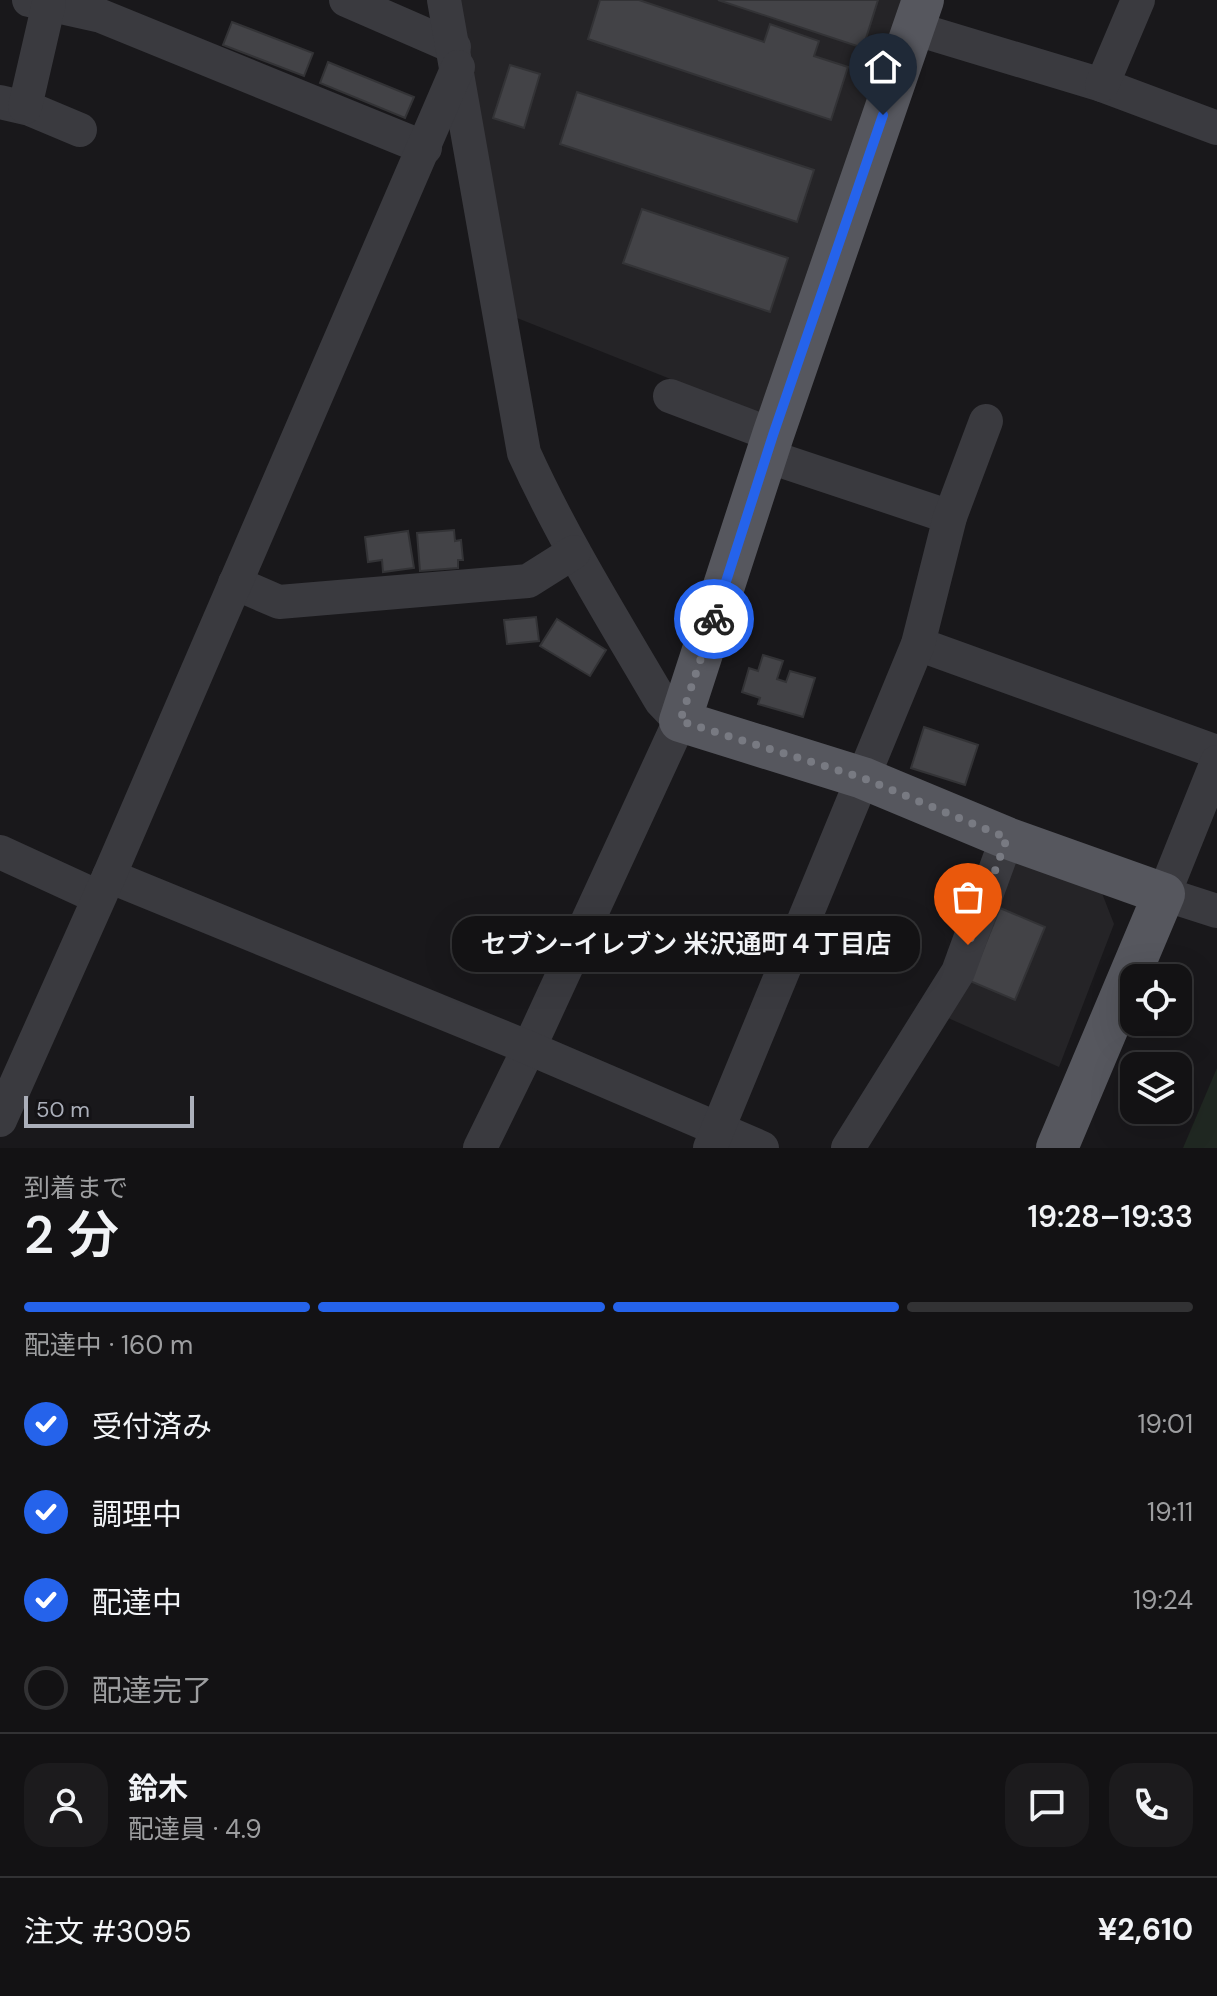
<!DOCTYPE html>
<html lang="ja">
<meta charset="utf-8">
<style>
:root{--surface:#131214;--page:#1c1b1d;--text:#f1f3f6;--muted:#9d9ea0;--line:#323234;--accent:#2563eb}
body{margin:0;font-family:"DM Sans","Noto Sans JP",sans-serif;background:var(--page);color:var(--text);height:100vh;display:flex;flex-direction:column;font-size:30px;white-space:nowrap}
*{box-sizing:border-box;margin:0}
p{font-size:26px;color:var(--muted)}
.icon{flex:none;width:44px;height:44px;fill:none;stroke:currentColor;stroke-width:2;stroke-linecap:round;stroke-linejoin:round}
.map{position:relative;height:1148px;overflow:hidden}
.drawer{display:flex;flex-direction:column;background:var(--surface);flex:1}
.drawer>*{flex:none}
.controls{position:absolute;left:1120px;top:964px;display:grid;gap:16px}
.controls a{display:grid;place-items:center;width:72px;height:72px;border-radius:16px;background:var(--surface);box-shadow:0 8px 32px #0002,0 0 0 2px var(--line);font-size:40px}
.scale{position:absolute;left:24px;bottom:20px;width:170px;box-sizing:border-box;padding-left:8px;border:4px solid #abafba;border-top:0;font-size:22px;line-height:28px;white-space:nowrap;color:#abafba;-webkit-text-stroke:6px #141316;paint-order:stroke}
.pin{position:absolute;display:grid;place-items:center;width:68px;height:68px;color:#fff;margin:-82px -34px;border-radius:50% 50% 50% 0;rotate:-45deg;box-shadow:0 0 8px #0007}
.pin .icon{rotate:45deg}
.courier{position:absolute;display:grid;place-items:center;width:80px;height:80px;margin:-40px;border:6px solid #2563eb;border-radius:50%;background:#fff;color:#222;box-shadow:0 2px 10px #0007}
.bubble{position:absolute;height:56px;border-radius:24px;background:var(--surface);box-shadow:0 8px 32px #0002,0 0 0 2px var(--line);font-size:26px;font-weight:600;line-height:56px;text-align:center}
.head em{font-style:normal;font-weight:600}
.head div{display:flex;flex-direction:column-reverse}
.head{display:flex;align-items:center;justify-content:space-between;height:136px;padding:0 24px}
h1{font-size:52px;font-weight:600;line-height:60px}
.bar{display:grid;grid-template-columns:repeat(4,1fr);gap:12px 8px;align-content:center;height:96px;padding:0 24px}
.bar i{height:10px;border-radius:6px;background:var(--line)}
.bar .selected{background:var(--accent)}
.bar p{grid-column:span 4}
.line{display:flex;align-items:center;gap:20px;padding:0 24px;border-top:2px solid var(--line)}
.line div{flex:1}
.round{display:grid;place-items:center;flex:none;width:84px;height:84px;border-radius:24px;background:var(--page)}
ol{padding:0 24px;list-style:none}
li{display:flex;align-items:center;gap:24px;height:88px}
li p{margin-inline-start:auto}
li .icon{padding:8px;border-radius:50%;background:var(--accent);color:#fff;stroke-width:4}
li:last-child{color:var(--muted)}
li i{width:44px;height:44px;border:4px solid var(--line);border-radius:50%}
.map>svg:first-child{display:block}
.built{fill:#252427}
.green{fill:#202822}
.building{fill:#434347;stroke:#333336;stroke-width:2}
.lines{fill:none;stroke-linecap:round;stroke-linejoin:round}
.minor{stroke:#3a3a3f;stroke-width:34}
.major{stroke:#56575e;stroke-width:42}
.done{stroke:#787a82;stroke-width:8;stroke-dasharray:0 14.4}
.route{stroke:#2563eb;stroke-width:10}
</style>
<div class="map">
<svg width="1217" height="1148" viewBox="0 0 1217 1148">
<rect width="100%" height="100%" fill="#19181b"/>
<g class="built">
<polygon points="454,0 906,0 761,415 512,316"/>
<polygon points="1019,852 1098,883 1114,924 1059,1067 939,1014"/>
</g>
<polygon class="green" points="1217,1068 1217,1148 1183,1148"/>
<g class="building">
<polygon points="600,0 639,0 764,42 770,24 819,41 814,56 848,67 831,120 588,39"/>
<polygon points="718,0 878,0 863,48"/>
<polygon points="232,22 313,53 304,76 223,45"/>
<polygon points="328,62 414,97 405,118 320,83"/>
<polygon points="510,65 540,74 524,128 493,118"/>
<polygon points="577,92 814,170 797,222 560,144"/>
<polygon points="642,209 788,258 770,312 623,263"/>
<polygon points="454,530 455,541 461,540 463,560 458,560 458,568 420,571 417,533"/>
<polygon points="408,531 414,568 383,572 382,560 368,562 365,537"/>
<polygon points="536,617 539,641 507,644 504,620"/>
<polygon points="557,619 606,650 590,676 540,646"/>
<polygon points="763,655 783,661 777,679 786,682 790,671 815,678 803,717 758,704 760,698 742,692 749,668 758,671"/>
<polygon points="924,727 978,745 965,785 911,768"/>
<polygon points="1000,908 1045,927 1015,1000 970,981"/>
</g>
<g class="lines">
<g class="minor">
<polyline points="29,0 101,16 425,148"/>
<polyline points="346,0 454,47"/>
<path d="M 444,0 L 524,453 C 563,539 613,619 661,701 L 680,721 L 529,1048 L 480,1148"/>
<polyline points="913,28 1102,85 1217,128"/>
<polyline points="1102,85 1138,0"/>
<polyline points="0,102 30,109 80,130"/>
<polyline points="25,107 49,3"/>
<polyline points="670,396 773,435"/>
<polyline points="767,456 950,517"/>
<polyline points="235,583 279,602 528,581 574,552"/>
<polyline points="918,644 1217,752"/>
<polyline points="1217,762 1164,894 1217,911"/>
<polyline points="0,852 98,897"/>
<polyline points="109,876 529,1048 762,1148"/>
<polyline points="0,1120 109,876 458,67"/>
<polyline points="710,1148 918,644 950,517 986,421"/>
<polyline points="848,1148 958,972 1007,838"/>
</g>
<polyline class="major" points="923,0 773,435 680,721 863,778 1007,838 1164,894 1057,1148"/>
</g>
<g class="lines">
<polyline class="done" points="714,619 680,721 863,778 1007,838 968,945"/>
<polyline class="route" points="714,619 773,435 883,115"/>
</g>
</svg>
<div class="controls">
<a><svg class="icon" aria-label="locate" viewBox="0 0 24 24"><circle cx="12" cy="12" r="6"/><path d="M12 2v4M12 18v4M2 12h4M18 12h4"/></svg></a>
<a><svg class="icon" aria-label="layers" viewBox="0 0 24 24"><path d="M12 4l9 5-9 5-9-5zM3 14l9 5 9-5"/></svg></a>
</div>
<div class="scale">50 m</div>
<div class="pin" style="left:968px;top:945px;background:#ea580c"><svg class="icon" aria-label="bag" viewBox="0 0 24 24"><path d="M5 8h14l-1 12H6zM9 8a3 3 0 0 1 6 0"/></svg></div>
<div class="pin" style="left:883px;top:115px;background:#1f2937"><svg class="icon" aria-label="home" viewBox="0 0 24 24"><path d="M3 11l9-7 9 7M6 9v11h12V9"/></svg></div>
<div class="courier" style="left:714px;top:619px"><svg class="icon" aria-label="bike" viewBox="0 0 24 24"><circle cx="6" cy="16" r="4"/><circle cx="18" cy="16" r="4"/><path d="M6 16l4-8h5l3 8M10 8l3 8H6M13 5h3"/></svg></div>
<div class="bubble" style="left:452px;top:916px;width:468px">セブン-イレブン 米沢通町４丁目店</div>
</div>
<section class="drawer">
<div class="head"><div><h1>2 分</h1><p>到着まで</p></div><em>19:28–19:33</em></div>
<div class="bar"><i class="selected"></i><i class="selected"></i><i class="selected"></i><i></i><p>配達中 · 160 m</p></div>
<ol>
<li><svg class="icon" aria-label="check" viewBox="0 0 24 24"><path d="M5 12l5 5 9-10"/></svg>受付済み<p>19:01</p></li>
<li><svg class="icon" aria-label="check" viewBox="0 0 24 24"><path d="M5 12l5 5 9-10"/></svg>調理中<p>19:11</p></li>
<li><svg class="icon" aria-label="check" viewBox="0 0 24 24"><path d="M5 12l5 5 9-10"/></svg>配達中<p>19:24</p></li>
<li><i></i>配達完了</li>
</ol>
<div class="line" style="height:144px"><a class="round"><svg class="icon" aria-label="person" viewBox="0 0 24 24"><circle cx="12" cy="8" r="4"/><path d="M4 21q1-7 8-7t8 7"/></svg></a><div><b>鈴木</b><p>配達員 · 4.9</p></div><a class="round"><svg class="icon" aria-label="chat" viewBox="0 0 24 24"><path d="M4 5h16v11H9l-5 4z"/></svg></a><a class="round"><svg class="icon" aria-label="phone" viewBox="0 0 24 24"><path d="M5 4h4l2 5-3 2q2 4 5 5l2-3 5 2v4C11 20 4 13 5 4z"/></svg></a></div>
<div class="line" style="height:104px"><div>注文 #3095</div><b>¥2,610</b></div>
</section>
